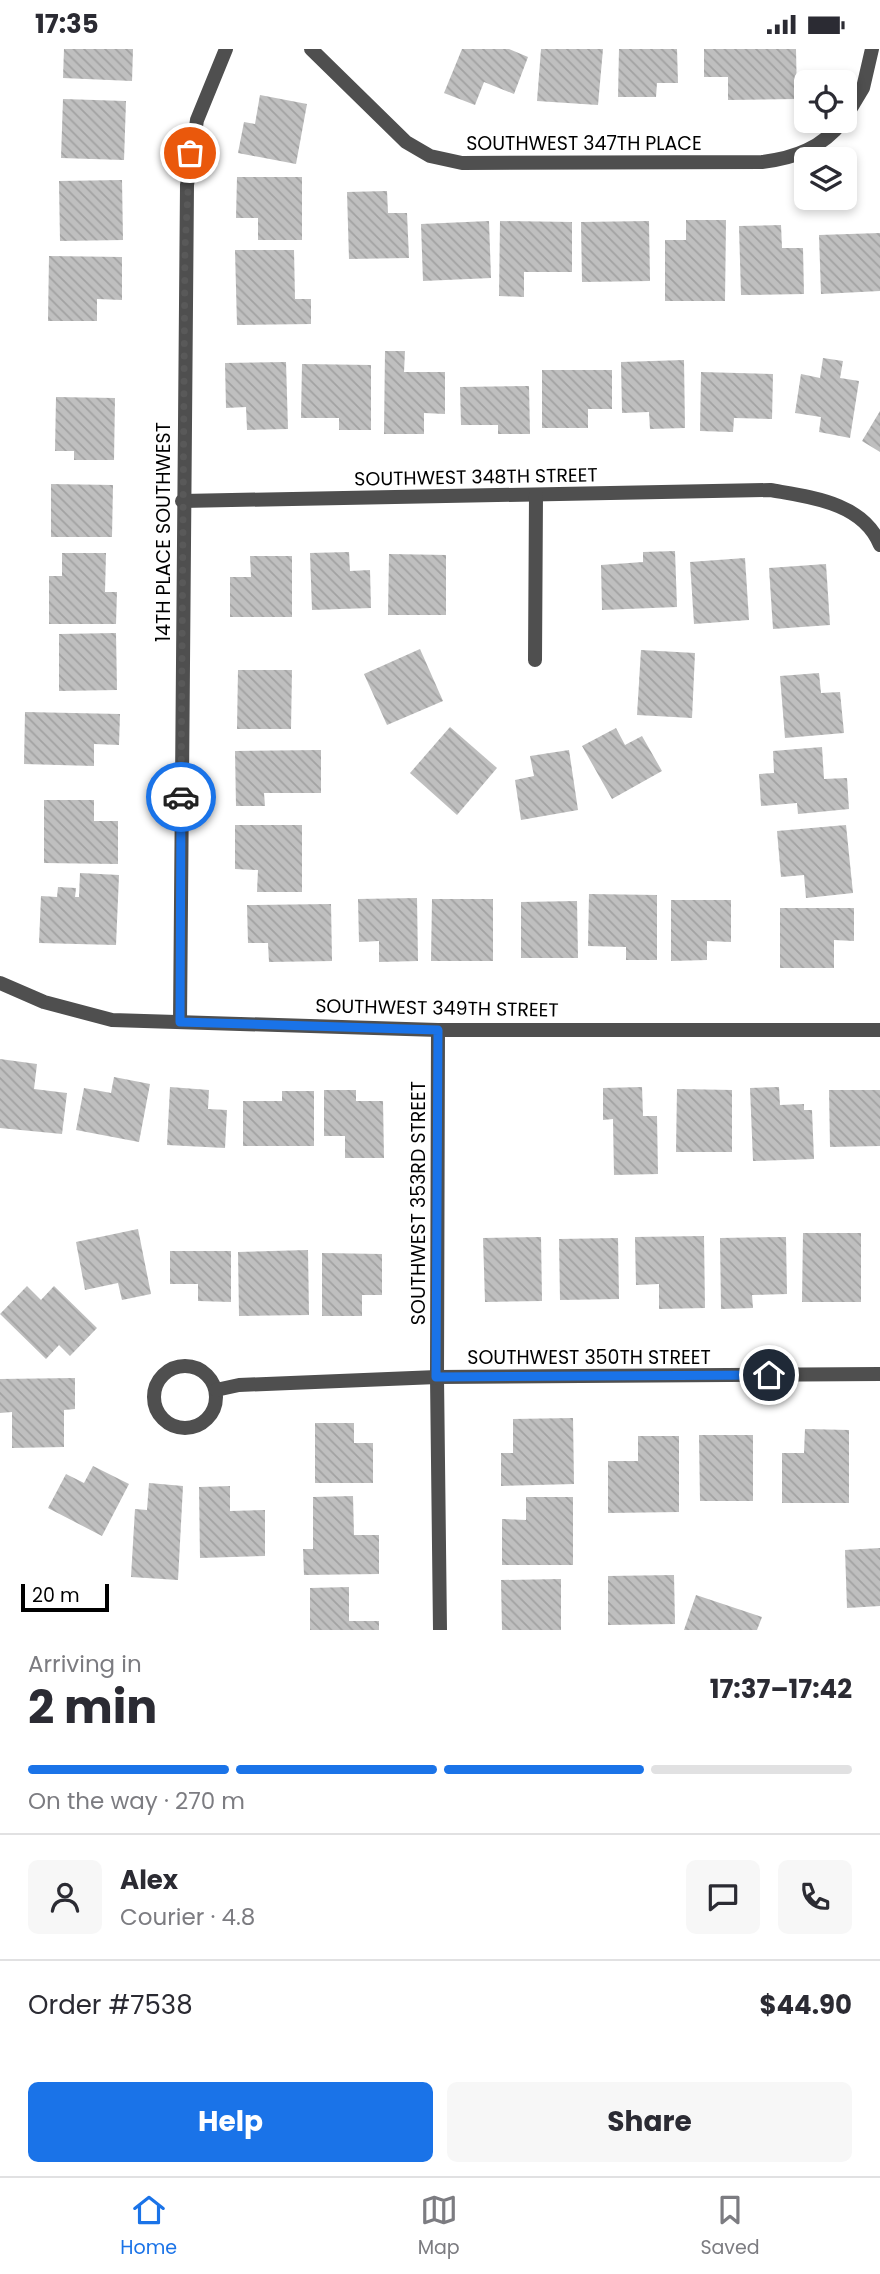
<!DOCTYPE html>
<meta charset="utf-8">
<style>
:root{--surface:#fff;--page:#f7f7f7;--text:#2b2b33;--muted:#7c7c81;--line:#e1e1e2;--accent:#1a73e8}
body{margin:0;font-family:Poppins,sans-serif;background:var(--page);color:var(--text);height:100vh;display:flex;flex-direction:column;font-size:26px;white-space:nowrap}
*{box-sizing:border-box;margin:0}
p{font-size:23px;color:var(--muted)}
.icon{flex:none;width:38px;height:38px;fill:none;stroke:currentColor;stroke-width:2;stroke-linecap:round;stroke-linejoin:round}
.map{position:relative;height:1581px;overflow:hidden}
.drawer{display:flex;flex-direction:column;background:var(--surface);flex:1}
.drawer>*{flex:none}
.buttons{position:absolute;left:794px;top:21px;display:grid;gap:14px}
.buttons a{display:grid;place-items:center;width:63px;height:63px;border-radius:10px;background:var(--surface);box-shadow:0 4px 10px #0003;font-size:35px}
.scale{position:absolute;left:21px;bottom:18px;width:88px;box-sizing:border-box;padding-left:7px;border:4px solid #000;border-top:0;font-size:19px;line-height:24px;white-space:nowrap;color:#000;-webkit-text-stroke:5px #fff;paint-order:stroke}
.pin{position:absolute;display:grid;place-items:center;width:60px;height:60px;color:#fff;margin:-30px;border:4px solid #fff;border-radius:50%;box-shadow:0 2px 7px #0007}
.courier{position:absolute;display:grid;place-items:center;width:70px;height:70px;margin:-35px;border:5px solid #1a73e8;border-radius:50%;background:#fff;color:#222;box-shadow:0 2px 9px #0007}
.head em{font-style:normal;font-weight:700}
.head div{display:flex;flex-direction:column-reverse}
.head{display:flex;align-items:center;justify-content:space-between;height:119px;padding:0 28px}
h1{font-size:46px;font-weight:700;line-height:52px}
.bar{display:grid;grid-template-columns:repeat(4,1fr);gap:10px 7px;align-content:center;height:84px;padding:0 28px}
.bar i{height:9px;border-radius:5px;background:var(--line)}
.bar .current{background:var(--accent)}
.bar p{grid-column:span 4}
.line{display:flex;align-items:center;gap:18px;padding:0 28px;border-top:2px solid var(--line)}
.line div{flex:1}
.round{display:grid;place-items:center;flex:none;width:74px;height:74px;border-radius:10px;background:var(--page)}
.primary-button{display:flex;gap:14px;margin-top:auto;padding:14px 28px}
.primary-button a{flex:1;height:80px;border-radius:10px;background:var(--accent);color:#fff;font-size:28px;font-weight:700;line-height:80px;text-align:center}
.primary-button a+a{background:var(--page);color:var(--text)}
.status{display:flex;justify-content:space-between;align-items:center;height:49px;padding:0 35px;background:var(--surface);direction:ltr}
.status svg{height:19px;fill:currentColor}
.menu{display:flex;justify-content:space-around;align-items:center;height:98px;border-top:2px solid var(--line);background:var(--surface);font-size:19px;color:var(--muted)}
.menu a{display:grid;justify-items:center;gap:4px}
.menu .current{color:var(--accent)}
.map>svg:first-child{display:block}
.building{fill:url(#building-back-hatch)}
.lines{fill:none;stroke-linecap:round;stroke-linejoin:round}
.minor{stroke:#4f4f4f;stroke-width:14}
.done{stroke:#595959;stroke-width:7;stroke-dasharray:0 12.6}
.route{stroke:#1a73e8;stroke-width:9}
.labels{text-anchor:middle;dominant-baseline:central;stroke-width:5;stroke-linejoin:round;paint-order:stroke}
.street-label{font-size:19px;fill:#000;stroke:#fff}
</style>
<div class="status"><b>17:35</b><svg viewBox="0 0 49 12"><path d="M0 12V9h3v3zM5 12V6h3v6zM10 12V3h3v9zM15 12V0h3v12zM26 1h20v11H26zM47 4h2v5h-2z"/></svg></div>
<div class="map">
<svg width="880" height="1581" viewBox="0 0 880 1581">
<defs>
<pattern id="building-back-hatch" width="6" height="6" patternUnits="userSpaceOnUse" patternTransform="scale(1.75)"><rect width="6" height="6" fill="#bfbfbf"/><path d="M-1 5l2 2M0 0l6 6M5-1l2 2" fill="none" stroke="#a2a2a2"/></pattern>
</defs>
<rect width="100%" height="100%" fill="#fff"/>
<g class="building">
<polygon points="64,0 133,0 132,32 63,29"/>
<polygon points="462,0 509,0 528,8 514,45 484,33 475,56 444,44"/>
<polygon points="541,0 603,0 598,56 537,52"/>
<polygon points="619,0 677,0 678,34 657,34 656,48 618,48"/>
<polygon points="704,0 796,0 797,50 728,51 728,28 704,28"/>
<polygon points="260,46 307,55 296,115 238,104 244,73 255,75"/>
<polygon points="63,50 126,52 124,111 61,109"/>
<polygon points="237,128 302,128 302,191 258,191 258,169 236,169"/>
<polygon points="122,131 123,191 60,192 59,132"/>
<polygon points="387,142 388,164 407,164 409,209 349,210 347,143"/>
<polygon points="686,171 726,171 725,252 665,252 665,191 686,191"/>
<polygon points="489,172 491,229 423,232 421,175"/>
<polygon points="500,172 572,173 572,223 524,223 524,248 499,247"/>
<polygon points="649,172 650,232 582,233 581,173"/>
<polygon points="781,176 782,199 803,199 804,245 741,246 739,177"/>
<polygon points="880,184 880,242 821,245 819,186"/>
<polygon points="235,201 294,201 295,250 311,250 311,275 237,276"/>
<polygon points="49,207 122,208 122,251 97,250 97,272 48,272"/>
<polygon points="385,302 405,302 404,323 445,323 445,365 424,364 424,385 384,385"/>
<polygon points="823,309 843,312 840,329 859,332 850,389 819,383 821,368 795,364 801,325 820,329"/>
<polygon points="684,311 685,379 650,380 649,363 622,364 621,313"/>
<polygon points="286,313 288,380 247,381 246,358 226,359 225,314"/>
<polygon points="302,315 371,316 371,381 339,381 339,369 301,369"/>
<polygon points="542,321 612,321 612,360 588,360 588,379 542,379"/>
<polygon points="701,323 773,325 772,370 734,369 733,383 700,382"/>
<polygon points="529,337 530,385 498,385 498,376 461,376 460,338"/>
<polygon points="56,348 115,349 114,411 74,411 74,402 55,402"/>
<polygon points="880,362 880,403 862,392"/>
<polygon points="51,435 113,436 112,488 51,488"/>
<polygon points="675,502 677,558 602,561 601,516 643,513 643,503"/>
<polygon points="349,503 350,522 370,521 371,559 312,561 310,504"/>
<polygon points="62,504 106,504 105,543 117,543 116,575 49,575 49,527 62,527"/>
<polygon points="389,505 446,506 446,566 388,566"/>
<polygon points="250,507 292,507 292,568 230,568 230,528 251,528"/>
<polygon points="745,509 749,571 694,575 690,513"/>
<polygon points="826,515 830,576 773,580 769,519"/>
<polygon points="116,584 117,641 59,642 59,585"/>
<polygon points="420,600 443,652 387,676 364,625"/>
<polygon points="641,601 695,604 692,669 637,666"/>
<polygon points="238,621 292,621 291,680 237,680"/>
<polygon points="819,624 821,644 840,643 844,684 785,689 780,627"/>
<polygon points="25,663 120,665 119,696 94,695 94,717 24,715"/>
<polygon points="450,678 497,719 457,766 410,724"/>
<polygon points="616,679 625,696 642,687 662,722 612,750 582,697"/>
<polygon points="822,698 824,730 847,729 849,760 798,765 797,754 761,757 759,725 774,724 773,702"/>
<polygon points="321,701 321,744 264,744 265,757 236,757 235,702"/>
<polygon points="569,701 578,761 521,771 515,731 534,727 530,707"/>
<polygon points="44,751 94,751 94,772 118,772 118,815 44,814"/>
<polygon points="235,776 302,776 302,843 257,843 258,821 235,820"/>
<polygon points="846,776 853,844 806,849 804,826 781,828 777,782"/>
<polygon points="80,824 119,826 116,896 39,894 41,847 57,848 58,838 76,839 75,848 79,848"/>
<polygon points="589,845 657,846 657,911 626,911 626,898 588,897"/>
<polygon points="417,849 418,912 379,913 379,892 359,893 358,850"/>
<polygon points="432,850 493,850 493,912 431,912"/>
<polygon points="671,851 731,851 731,893 707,892 707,911 671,912"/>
<polygon points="577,852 578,909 521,909 521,853"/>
<polygon points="331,855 332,912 269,913 268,894 248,894 247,856"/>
<polygon points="780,859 854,859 854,892 834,891 834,919 780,919"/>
<polygon points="0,1010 37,1015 34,1040 67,1044 62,1085 0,1079"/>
<polygon points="114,1028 150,1035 139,1093 76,1081 84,1039 111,1044"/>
<polygon points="170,1038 209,1041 208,1060 227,1061 225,1099 167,1096"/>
<polygon points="642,1038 643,1067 657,1067 658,1125 614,1126 613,1070 603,1071 603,1039"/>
<polygon points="779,1038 780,1056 804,1055 804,1061 812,1061 814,1110 753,1112 750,1039"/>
<polygon points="677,1040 732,1041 732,1103 676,1103"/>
<polygon points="324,1041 356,1041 356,1052 383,1052 384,1109 345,1109 345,1087 324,1087"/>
<polygon points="829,1041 880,1041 880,1097 830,1098"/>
<polygon points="282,1042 314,1042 314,1097 243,1097 243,1052 282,1052"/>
<polygon points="138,1180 151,1245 122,1251 118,1234 85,1241 76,1193"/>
<polygon points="803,1184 861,1184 861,1253 802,1253"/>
<polygon points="704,1187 705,1259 659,1260 659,1235 636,1236 635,1188"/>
<polygon points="541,1188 542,1252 485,1253 483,1189"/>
<polygon points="786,1188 787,1245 752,1246 753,1259 721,1260 720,1189"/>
<polygon points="618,1189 619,1250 560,1251 559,1190"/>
<polygon points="308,1201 309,1266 239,1267 238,1203"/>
<polygon points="170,1202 231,1202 231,1253 198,1252 198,1235 170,1235"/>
<polygon points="322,1204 382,1205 382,1246 362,1246 362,1267 322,1267"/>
<polygon points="27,1237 41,1251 54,1237 97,1279 70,1307 59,1296 46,1310 0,1265"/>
<polygon points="75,1329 75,1360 64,1361 64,1398 12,1399 12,1363 0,1364 0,1330"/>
<polygon points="573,1369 574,1435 501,1437 501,1404 513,1404 513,1370"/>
<polygon points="315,1374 354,1374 354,1394 373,1394 373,1434 315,1434"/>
<polygon points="805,1380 849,1381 849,1454 782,1454 782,1404 804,1404"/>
<polygon points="699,1386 753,1386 753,1452 700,1452"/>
<polygon points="638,1387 679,1387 679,1463 608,1464 608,1412 638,1412"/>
<polygon points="93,1417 129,1435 102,1487 48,1459 66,1425 84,1434"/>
<polygon points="149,1434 183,1437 178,1531 131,1528 135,1460 147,1461"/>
<polygon points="230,1437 230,1462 265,1461 265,1507 200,1509 199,1438"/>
<polygon points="353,1447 354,1486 379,1486 379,1525 304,1526 303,1500 313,1500 313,1448"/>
<polygon points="526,1448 573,1448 573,1516 502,1516 502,1470 526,1471"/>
<polygon points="880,1499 880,1557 847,1559 845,1501"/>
<polygon points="674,1526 675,1575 608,1576 608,1527"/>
<polygon points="561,1530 561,1581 502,1581 501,1531"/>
<polygon points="349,1538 349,1572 379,1572 379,1581 310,1581 310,1539"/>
<polygon points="696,1546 762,1568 757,1581 684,1581"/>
</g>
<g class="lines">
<g class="minor">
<path d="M 311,0 L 406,93 L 430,107 L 462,114 L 762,113 C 795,109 822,99 843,72"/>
<polyline points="845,69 863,39 872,0"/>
<path d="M 182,452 L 770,441 C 809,448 863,453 880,496"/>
<polyline points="535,611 536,446"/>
<polyline points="0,934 44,953 112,971 438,981 880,981"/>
<polyline points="180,973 187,136 197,71 226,0"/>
<polyline points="438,981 437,1328 440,1581"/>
<circle cx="185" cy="1348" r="31"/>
<polyline points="216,1341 239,1336 437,1328 880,1325"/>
</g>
</g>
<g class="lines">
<polyline class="done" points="181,748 185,199 190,104"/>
<polyline class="route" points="181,748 180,973 438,981 436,1328 769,1326"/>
</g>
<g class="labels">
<g class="street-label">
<text x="584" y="94">SOUTHWEST 347TH PLACE</text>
<text transform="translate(476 428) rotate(-1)">SOUTHWEST 348TH STREET</text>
<text transform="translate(163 483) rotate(-90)">14TH PLACE SOUTHWEST</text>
<text transform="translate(437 959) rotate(1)">SOUTHWEST 349TH STREET</text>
<text transform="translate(418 1154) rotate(-90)">SOUTHWEST 353RD STREET</text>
<text x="589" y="1308">SOUTHWEST 350TH STREET</text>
</g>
</g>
</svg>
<div class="buttons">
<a><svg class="icon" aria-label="locate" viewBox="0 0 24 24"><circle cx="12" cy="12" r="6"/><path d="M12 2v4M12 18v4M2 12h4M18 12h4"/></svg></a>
<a><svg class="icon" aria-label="layers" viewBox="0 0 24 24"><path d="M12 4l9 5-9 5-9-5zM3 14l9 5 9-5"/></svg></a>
</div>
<div class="scale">20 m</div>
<div class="pin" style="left:190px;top:104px;background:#ea580c"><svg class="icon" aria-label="bag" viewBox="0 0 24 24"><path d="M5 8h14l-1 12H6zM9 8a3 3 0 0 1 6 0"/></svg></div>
<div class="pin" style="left:769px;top:1326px;background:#1f2937"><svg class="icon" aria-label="home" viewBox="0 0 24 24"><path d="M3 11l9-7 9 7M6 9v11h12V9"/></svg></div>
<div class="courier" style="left:181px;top:748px"><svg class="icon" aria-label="car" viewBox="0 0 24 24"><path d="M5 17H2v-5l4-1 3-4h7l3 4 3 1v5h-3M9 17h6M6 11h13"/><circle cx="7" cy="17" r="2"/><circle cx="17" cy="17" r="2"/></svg></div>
</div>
<section class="drawer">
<div class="head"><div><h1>2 min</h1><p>Arriving in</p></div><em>17:37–17:42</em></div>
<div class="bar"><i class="current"></i><i class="current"></i><i class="current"></i><i></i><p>On the way · 270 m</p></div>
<div class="line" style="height:126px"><a class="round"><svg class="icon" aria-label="person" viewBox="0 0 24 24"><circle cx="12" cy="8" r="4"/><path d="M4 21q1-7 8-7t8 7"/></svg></a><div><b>Alex</b><p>Courier · 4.8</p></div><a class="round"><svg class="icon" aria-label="chat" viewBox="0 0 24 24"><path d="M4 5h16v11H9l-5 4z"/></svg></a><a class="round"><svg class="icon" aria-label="phone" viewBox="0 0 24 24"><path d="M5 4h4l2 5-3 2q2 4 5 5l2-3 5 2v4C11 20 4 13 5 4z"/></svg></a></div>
<div class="line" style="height:91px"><div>Order #7538</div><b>$44.90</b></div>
<div class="primary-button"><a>Help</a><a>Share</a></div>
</section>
<nav class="menu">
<a class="current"><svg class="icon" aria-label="home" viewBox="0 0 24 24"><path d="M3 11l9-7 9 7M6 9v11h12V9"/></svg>Home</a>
<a><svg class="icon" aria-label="map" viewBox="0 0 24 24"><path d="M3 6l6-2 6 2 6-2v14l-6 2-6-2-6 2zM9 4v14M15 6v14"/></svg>Map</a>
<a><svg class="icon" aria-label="saved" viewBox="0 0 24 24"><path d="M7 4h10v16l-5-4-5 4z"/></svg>Saved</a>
</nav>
